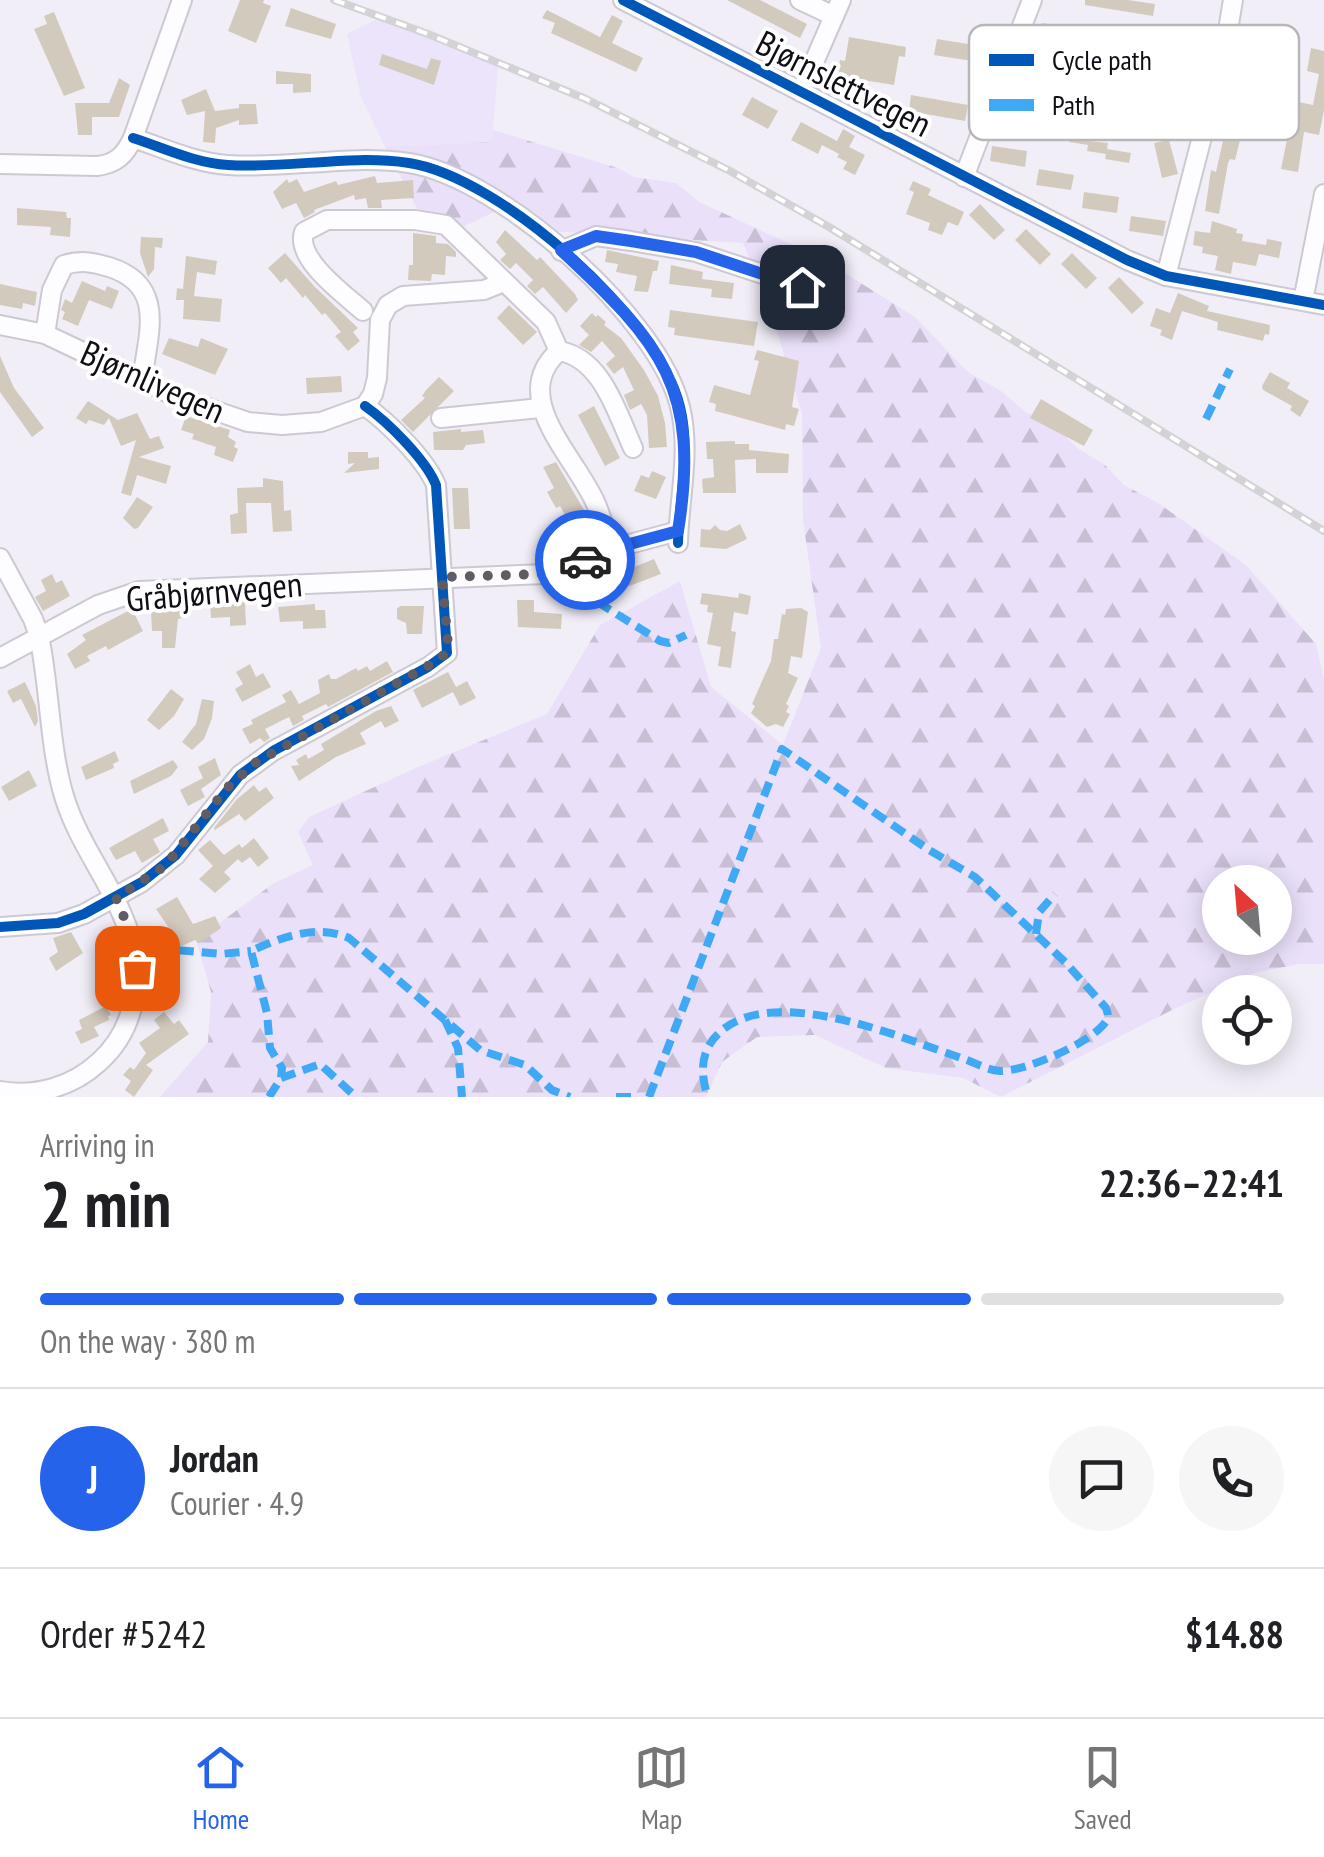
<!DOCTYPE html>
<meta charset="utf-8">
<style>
:root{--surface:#fff;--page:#f6f6f6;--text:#202124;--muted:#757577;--line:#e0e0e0;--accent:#2563eb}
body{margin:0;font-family:"PT Sans Narrow",sans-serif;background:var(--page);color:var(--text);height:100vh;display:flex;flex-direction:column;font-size:38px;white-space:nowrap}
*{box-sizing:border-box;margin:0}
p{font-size:32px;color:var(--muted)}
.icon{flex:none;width:55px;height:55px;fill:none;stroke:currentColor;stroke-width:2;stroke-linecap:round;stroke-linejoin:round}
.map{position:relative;height:1097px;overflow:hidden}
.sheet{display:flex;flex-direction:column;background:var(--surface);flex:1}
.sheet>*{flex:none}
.needle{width:65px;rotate:334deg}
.buttons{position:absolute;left:1202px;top:865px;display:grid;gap:20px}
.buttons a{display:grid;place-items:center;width:90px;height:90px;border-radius:50%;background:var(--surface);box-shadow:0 5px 25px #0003;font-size:50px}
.pin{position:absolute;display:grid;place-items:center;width:85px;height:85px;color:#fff;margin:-42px;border-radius:20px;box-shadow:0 5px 15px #0006}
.courier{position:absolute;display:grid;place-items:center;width:100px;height:100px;margin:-50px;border:8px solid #2563eb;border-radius:50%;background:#fff;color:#222;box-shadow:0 2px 12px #0007}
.headline em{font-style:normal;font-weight:600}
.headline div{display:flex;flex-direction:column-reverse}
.headline{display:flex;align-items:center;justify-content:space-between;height:170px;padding:0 40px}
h1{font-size:65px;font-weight:600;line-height:75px}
.bar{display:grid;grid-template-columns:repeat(4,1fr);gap:15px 10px;align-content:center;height:120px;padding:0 40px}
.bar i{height:12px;border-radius:8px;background:var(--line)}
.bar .active{background:var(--accent)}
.bar p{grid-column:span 4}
.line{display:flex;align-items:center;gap:25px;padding:0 40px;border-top:2px solid var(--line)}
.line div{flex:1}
.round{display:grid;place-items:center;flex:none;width:105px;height:105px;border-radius:52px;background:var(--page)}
.tab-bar{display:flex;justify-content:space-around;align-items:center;height:140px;border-top:2px solid var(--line);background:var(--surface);font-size:28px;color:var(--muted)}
.tab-bar a{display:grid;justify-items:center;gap:5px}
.tab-bar .active{color:var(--accent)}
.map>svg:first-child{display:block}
.built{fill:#ece4fa}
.forest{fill:url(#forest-firs);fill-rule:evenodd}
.building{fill:#d3cabe}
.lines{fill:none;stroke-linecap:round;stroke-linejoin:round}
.minor-casing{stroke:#cdc9d2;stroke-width:22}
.minor{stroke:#fdfcfe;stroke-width:18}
.rail-casing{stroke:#d3d3d5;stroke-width:8}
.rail{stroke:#fff;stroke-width:4;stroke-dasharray:11;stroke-linecap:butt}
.quiet{stroke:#3fa9f5;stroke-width:8;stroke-dasharray:15 8;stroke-linecap:butt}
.cycleway-casing{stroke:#fff;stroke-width:16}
.cycleway{stroke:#0057b8;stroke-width:10}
.done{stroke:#5f5c64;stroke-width:10;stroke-dasharray:0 18}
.route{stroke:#2563eb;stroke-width:12}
.labels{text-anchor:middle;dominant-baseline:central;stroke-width:8;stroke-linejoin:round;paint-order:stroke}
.street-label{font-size:35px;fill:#100d15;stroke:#fff}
.key{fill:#fff;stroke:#b7b6b9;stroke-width:2.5}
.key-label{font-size:28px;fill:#100d15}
</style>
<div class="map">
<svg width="1324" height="1097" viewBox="0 0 1324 1097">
<defs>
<pattern id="forest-firs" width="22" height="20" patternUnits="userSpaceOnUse" patternTransform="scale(2.5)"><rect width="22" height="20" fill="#eae0fa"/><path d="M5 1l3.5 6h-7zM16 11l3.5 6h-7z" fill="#c8bfd5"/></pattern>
</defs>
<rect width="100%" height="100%" fill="#f2eef8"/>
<polygon class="built" points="377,19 494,56 498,69 492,142 385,147 361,97 347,34"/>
<path class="forest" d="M 493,130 L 618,168 L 634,177 L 676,183 L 699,202 L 819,257 L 915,317 L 968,372 L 1001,391 L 1027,413 L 1051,422 L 1077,448 L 1105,465 L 1124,485 L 1158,503 L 1246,565 L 1316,644 L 1324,679 L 1324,964 L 1300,964 L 1254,973 L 1174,1009 L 1001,1097 L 963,1078 L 886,1068 L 815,1035 L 757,1037 L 722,1062 L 706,1097 L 160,1097 L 208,1042 L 211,992 L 196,940 L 274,883 L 313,865 L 298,832 L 309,817 L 418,767 L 547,714 L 600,625 L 680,581 L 711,687 L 783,745 L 821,648 L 803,520 L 802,414 L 773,318 L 743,243 L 545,231 L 513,203 L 452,232 L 422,218 L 385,147 L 491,142 ZM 1220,882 L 1275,882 L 1275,938 L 1220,938 Z"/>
<g class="building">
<polygon points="240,0 264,0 263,3 271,6 256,43 228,31"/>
<polygon points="727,0 760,0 807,24 800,38"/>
<polygon points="1085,0 1128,0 1155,4 1153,16 1085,5"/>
<polygon points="291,8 336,24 331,39 285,26"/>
<polygon points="547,10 600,37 612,15 623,21 612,43 643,58 636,72 551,33 555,23 542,18"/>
<polygon points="54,12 85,88 64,96 34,29 47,24 44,16"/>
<polygon points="1042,23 1077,28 1075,43 1040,38"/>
<polygon points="849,37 906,47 905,57 899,56 894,85 838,76 840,60 845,61"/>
<polygon points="937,39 993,48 991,64 934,55"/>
<polygon points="1311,48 1324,51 1324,110 1319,135 1304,132 1298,172 1281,169 1290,125 1280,123 1284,99 1313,105 1319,74 1307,71"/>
<polygon points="382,54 427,69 431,58 441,61 434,85 379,65"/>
<polygon points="276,71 311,74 311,92 293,93 293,84 276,84"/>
<polygon points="119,78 130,85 119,117 92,117 92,135 78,135 75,103 109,103"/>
<polygon points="206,89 215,111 239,108 239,104 256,104 258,124 239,125 239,120 216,128 215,143 203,142 205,111 187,115 181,100"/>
<polygon points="911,95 968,105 965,121 909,111"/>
<polygon points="752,97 778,111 768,129 742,115"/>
<polygon points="801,122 837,141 843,129 855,136 849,147 865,155 855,175 843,169 847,162 837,157 839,154 822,145 818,154 791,140"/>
<polygon points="1073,127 1084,129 1083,133 1090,134 1089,141 1108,143 1107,149 1131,153 1129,163 1105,159 1106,154 1087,151 1088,145 1069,142"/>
<polygon points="1225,132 1236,135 1235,139 1240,140 1235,160 1230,159 1228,163 1219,214 1205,211 1211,170 1216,172"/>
<polygon points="1169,140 1178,174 1162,178 1154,143"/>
<polygon points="992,146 1027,151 1025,167 990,161"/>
<polygon points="1039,169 1074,175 1071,190 1036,185"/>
<polygon points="375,176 377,183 413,180 414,198 381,200 382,208 368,208 366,198 355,200 354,195 314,210 315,212 304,218 296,203 282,209 273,192 287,179 289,183 297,179 304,192 336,181 338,185"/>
<polygon points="913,181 931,189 928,195 964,212 958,226 948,222 942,235 928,230 930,223 906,214 914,192 909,190"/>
<polygon points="1084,192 1119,197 1117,213 1082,208"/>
<polygon points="980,204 1005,230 994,240 969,215"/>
<polygon points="17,208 66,212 67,218 71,218 70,237 50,235 51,227 17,225"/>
<polygon points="1131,216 1166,221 1163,236 1129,231"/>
<polygon points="1212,221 1237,229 1236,233 1243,234 1242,241 1266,245 1267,239 1282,242 1279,258 1259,254 1256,266 1233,262 1231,274 1215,270 1218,256 1202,253 1203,247 1193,245 1195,231 1210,233"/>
<polygon points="1026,229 1051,254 1040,265 1015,240"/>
<polygon points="505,230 537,260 540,257 575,294 578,300 566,313 543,287 535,294 527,286 533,280 516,263 510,269 500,260 506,254 496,242"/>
<polygon points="413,233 436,236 436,243 448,244 456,252 456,257 446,256 445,275 432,274 431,281 408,280 409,265 413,265"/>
<polygon points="141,237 163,238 162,248 155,247 154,269 148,277 140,253"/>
<polygon points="607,250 659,261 657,271 653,271 648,292 634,291 637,276 616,272 618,264 605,262"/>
<polygon points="285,253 314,286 358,328 353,332 360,341 348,351 335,336 341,332 325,313 322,315 305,295 303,298 286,278 281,283 268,268"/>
<polygon points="1072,253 1097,278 1086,289 1061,264"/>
<polygon points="186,256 217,261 215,275 197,272 194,296 222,299 220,322 183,319 184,300 176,300 177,288 183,289"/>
<polygon points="671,265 703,272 702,279 734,283 732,299 711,297 712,289 669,284"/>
<polygon points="1119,277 1144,303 1132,314 1108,288"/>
<polygon points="82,281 105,291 107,286 119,291 112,309 89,300 78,326 62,319 65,312 61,310 65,299 72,303"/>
<polygon points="0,284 37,292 35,306 23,303 22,309 0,305"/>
<polygon points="1178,293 1209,306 1207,311 1270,325 1269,335 1265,334 1263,341 1217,330 1218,322 1182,311 1172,340 1160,335 1162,330 1150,326 1156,308 1170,313"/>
<polygon points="509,305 537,332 523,345 497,318"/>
<polygon points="670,310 758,322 754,346 674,335 675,328 668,327"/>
<polygon points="592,313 596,317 598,315 606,322 604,325 621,338 644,370 658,396 665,423 667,447 649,448 647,415 641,404 630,410 624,395 634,390 623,367 614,374 606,364 615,356 602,341 591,352 579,345 589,335 580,326"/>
<polygon points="169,338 198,347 201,338 228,349 215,375 162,354"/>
<polygon points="757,350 799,361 792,407 799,409 794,426 786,424 785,430 727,414 715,411 716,404 709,402 714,385 750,395 759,361 754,360"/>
<polygon points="0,356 14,388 44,428 32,437 0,392"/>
<polygon points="1270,372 1290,383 1287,388 1309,401 1300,417 1290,410 1292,406 1263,390 1262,386"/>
<polygon points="341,376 342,392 307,394 306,378"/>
<polygon points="439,377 454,391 413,432 401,420 425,398 422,396 426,390"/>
<polygon points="1041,399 1093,430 1084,446 1030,418"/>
<polygon points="88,401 118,420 137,413 150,439 159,436 164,448 139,457 171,466 166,484 137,475 131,496 121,493 136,440 121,446 109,418 104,425 89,420 86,424 76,418"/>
<polygon points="594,406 620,458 605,466 578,415"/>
<polygon points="186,416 230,430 228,437 236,442 234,447 238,449 233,462 214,455 216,447 192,439 194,434 181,430"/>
<polygon points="461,429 461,432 483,430 485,443 466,445 463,450 434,450 433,432"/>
<polygon points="735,441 735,444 749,444 749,450 789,454 788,473 756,473 756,459 735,460 736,493 703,493 702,479 714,477 713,459 707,459 706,442"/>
<polygon points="348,452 368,452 368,458 379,457 379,469 344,473 355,463 348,464"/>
<polygon points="556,462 587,515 570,524 560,506 556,508 547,492 554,488 543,467"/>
<polygon points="652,471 666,477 656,499 634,491 641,475 649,478"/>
<polygon points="263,478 283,481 284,511 291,510 292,531 273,532 271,503 246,503 247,533 231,534 230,515 238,513 237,488 263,487"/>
<polygon points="452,488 468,488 470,529 454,529"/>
<polygon points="137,497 153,507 138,528 134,529 123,518"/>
<polygon points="740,524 747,539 726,549 700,547 701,529 710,530 715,525 720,530 727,531"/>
<polygon points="654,559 661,574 603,596 595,578 611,571 619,573"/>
<polygon points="52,574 56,583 62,580 70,596 43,611 35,597 46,591 41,580"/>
<polygon points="702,593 738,598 739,593 751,596 748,615 734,612 731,631 736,632 731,668 718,666 721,647 707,644 713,613 707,612 708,605 700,604"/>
<polygon points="517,600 534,600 534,612 562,614 561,629 518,627"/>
<polygon points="245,602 246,625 230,626 230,617 211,618 210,603"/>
<polygon points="184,604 184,618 178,619 175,648 162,648 162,631 152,631 151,612 171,611 171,605"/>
<polygon points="315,604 315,610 325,610 326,628 303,629 303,621 280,622 278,607"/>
<polygon points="401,606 424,606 422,634 407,634 406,623 397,619 397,608"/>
<polygon points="801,608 808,612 802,658 791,656 788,673 798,678 786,704 789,706 786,712 790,714 783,727 776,724 767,727 751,713 755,706 752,704 771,661 774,639 778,639 782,614 785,615 786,609"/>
<polygon points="132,609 143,631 108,650 106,646 87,656 90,661 75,669 67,654 86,640 82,635"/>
<polygon points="387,661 393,672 328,707 326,704 302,716 304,720 293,726 289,717 265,729 270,738 264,742 260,738 250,744 242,729 253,724 251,720 286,702 282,695 291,690 299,704 320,693 318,680 329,674 331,679 336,679 356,668 358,671 367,666 370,671"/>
<polygon points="250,664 256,677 263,673 271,687 242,702 235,689 243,684 236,672"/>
<polygon points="448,672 456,687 467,681 476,698 460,706 453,692 422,708 413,690"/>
<polygon points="25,682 36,706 38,721 35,727 21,699 13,703 7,691"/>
<polygon points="171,689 184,699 174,716 159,730 147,720"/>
<polygon points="202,699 214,701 212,718 204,739 192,750 182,742 196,724"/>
<polygon points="391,706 399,721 385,728 381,721 360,733 366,744 336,757 299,781 291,766 299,765 296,760 306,754 308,759 324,750 321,744 376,711"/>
<polygon points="115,751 119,761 113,764 114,768 86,780 81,767"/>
<polygon points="215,758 221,775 201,789 205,797 188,806 180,790 203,778 198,767"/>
<polygon points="173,760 178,767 171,776 134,794 130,781"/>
<polygon points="29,770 37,786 9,801 1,787"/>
<polygon points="254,785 259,792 266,787 274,798 245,821 239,814 215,830 214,828 237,799"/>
<polygon points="163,818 169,831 153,839 160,852 142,863 135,851 116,860 109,848"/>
<polygon points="254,838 269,858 258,867 250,857 242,863 238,859 224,872 231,879 215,893 199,879 213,866 198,850 210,840 224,855 239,844 242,848"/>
<polygon points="177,897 193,924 215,916 221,928 199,943 195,940 182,946 170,945 171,931 156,909"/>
<polygon points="71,932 83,953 56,971 49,958 58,952 53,938"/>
<polygon points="106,1006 111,1015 108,1016 109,1020 94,1027 99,1036 81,1044 75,1032 82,1029 79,1020"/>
<polygon points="164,1012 174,1024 179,1020 189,1034 146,1065 153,1070 134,1097 125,1090 131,1081 123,1075 130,1067 134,1070 146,1053 139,1043 160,1028 154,1020"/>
</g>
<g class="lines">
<g class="minor-casing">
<g id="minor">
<polyline points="623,0 1127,260 1166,276 1324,305"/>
<polyline points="800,0 834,16"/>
<polyline points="801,92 841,0"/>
<path d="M 133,138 C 164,148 195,163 228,165 C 288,169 349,154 409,163 C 500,177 659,318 680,407 C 691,451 679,498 678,543"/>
<path d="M 0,164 L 97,166 C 116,164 125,155 133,138 L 182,0"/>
<polyline points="964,177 1032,0"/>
<polyline points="561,251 596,236 631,241 696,252 802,287"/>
<polyline points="1166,276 1225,48 1233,0"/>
<polyline points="1303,301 1324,194"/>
<path d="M 363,311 C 344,294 295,259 304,232 L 327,220 L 415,220 L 446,225 L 546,322 L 559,351"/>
<polyline points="0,325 45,334 177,397 216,411 248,422 282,425 321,422 365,406 373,394 377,378 380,320 388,305 403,296 484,290 504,282"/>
<path d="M 45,334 L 52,290 L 64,265 C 81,260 92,262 109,267 C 167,285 148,334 142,380"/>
<polyline points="441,418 540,408"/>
<path d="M 611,549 C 606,534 602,518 596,504 C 576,457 507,397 559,351 C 602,358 617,413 633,448"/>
<path d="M 0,558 L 33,619 L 39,636 C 50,688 49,746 64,796 C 85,867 151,922 133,1003 C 128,1026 117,1046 99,1062 C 72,1087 36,1097 0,1091"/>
<polyline points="0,658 98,605 139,591 545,574 560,572 611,549 678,531"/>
<path d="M 0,927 L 58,923 L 84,914 L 142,882 L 176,855 L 240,775 L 273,751 L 428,667 L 447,653 L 436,485 C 426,460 388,422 365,406"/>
</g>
</g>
<use href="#minor" class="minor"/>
<g class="rail-casing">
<polyline id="rail" points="334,0 428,34 586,99 730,171 829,227 1324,531"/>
</g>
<use href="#rail" class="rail"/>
<g class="quiet">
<polyline points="1206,419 1230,369"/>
<polyline points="568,568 583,593 660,641 669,643 686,635"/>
<polyline points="1036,934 1039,912 1055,894"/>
<polyline points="133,946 221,954 251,951"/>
<polyline points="445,1020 458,1048 462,1097"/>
<polyline points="281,1078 320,1064 356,1097"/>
<path d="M 269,1097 L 281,1078 L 282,1068 L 270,1048 L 267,1013 L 251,951 C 281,937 317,924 349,938 L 480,1050 L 525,1065 L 552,1090 L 570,1097"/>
<polyline points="616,1097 638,1097"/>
<path d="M 649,1097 L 782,749 L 929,850 L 975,877 L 1065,962 L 1106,1008 C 1108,1015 1110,1017 1104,1024 C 1088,1044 1026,1071 1000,1071 C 987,1070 976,1063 964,1059 C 902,1038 773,982 719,1033 C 700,1050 700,1074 708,1097"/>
</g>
<g class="cycleway-casing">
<g id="cycleway">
<polyline points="623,0 1127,260 1166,276 1324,305"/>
<path d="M 133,138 C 164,148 195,163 228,165 C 288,169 349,154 409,163 C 500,177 659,318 680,407 C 691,451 679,498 678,543"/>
<path d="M 0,927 L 58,923 L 84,914 L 142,882 L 176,855 L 240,775 L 273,751 L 428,667 L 447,653 L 436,485 C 426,460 388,422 365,406"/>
</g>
</g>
<use href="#cycleway" class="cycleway"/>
</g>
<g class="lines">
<polyline class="done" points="137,968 129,929 116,898 165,866 227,788 255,763 442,658 448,645 442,577 545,574 585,560"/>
<path class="route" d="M 585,560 L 611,549 L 678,531 C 701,388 661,343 561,250 L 596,236 L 631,241 L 696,252 L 802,287"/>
</g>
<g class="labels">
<g class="street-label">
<text transform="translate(844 83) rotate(27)">Bjørnslettvegen</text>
<text transform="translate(153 381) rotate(24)">Bjørnlivegen</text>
<text transform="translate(214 591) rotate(-5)">Gråbjørnvegen</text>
</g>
</g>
<rect x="969" y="25" width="330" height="115" rx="15" class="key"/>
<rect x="989" y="54" width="45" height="12" fill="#0057b8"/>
<rect x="989" y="99" width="45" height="12" fill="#3fa9f5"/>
<g class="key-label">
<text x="1052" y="70">Cycle path</text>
<text x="1052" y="115">Path</text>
</g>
</svg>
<div class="buttons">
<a><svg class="needle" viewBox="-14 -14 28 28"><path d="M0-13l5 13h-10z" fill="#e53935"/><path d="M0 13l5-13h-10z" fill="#757577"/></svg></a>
<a><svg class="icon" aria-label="locate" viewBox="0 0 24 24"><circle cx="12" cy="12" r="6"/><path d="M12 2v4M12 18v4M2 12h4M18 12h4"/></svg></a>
</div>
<div class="pin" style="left:137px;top:968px;background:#ea580c"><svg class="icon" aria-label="bag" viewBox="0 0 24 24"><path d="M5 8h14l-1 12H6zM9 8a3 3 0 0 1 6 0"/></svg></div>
<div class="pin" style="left:802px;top:287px;background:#1f2937"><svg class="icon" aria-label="home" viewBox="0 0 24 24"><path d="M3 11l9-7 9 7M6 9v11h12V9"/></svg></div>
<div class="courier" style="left:585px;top:560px"><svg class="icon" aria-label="car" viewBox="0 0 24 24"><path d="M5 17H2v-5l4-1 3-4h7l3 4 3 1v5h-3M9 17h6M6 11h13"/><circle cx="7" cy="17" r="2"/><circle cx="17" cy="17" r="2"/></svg></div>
</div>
<section class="sheet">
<div class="headline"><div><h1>2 min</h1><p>Arriving in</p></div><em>22:36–22:41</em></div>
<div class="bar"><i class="active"></i><i class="active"></i><i class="active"></i><i></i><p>On the way · 380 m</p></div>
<div class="line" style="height:180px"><b class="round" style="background:var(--accent);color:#fff">J</b><div><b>Jordan</b><p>Courier · 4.9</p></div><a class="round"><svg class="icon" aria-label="chat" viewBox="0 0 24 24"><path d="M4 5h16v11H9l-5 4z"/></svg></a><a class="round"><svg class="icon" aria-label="phone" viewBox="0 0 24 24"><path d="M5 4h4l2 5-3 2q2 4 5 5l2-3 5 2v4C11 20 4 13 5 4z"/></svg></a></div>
<div class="line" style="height:130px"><div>Order #5242</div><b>$14.88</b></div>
</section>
<nav class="tab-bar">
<a class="active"><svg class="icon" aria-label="home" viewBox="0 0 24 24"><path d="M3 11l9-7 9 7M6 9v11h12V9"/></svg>Home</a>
<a><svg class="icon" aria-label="map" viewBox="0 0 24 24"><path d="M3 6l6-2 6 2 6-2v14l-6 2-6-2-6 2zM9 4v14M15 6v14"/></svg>Map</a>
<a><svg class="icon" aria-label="saved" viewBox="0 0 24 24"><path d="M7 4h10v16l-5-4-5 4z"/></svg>Saved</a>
</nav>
